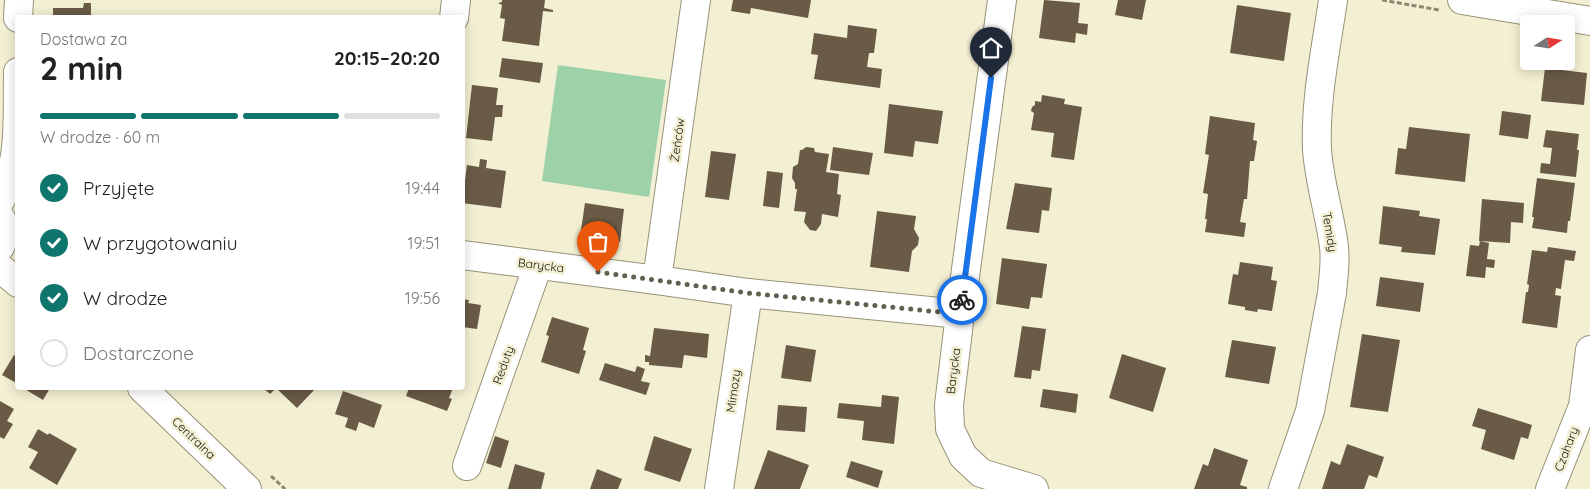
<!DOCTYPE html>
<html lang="pl">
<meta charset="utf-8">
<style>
:root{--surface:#fff;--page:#f2f2f2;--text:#222;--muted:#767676;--line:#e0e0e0;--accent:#0f766e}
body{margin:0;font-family:Quicksand,sans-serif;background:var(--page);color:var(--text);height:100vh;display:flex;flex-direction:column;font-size:19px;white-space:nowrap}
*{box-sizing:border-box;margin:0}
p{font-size:16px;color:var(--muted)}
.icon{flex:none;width:28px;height:28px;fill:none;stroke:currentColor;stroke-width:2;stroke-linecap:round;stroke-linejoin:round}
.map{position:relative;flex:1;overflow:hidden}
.details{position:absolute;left:15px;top:15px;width:450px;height:375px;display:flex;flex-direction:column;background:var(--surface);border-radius:5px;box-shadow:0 2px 12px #0003}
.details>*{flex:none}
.needle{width:32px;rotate:78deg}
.controls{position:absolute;left:1520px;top:15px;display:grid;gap:10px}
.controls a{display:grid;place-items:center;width:55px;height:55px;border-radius:5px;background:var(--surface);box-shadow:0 2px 12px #0003;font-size:25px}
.pin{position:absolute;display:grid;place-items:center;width:42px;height:42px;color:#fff;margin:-51px -21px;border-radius:50% 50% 50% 0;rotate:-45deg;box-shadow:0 0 5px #0007}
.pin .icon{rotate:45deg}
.courier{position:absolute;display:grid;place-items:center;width:50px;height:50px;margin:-25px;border:4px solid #1a73e8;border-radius:50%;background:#fff;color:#222;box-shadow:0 1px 6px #0007}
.overview em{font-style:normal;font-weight:700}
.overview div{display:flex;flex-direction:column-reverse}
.overview{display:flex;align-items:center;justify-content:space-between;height:85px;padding:0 25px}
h1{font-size:32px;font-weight:700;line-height:38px}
.bar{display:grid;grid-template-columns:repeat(4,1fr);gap:8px 5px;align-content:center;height:60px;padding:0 25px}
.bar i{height:6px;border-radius:4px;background:var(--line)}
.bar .on{background:var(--accent)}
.bar p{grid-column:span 4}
ol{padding:0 25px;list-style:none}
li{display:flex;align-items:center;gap:15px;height:55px}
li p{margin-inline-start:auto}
li .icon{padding:5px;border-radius:50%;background:var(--accent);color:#fff;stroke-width:4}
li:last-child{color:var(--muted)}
li i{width:28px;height:28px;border:2px solid var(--line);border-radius:50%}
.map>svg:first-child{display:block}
.green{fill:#9dd1a7}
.building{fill:#695b46}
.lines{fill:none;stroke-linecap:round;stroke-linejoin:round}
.minor-casing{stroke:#979379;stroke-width:30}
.path{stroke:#8a8774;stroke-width:3;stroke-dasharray:5 2.5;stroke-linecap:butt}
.minor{stroke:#fff;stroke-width:28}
.done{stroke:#615f4f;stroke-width:5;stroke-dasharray:0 9}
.route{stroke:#1a73e8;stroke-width:6}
.labels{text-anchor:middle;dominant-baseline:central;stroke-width:5;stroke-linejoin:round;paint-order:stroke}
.street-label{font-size:12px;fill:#131108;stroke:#f3efd3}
</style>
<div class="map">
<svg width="1590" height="489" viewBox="0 0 1590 489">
<rect width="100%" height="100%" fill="#f3efd3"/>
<polygon class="green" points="558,65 666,80 649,197 542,181"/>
<g class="building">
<polygon points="502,0 545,0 544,8 553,10 553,12 543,11 539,46 502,41 505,19 500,18 502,5 498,3 502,2"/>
<polygon points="733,0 811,0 808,18 751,8 750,14 731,11"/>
<polygon points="1044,0 1080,3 1078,23 1088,24 1087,35 1076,33 1075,43 1039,38"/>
<polygon points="1118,0 1146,0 1142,20 1115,15"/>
<polygon points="84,3 91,3 91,18 53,18 53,8 83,8"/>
<polygon points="1237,5 1291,13 1284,61 1230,53"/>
<polygon points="363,15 415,16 415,18 363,18"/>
<polygon points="848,25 877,29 874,53 869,53 867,67 882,69 880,88 814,79 818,55 811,54 814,33 847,38"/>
<polygon points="502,58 543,63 540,83 499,77"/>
<polygon points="1545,68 1587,73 1584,105 1541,101"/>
<polygon points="472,85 498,88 496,105 503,105 502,117 495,117 492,141 466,138"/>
<polygon points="1042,95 1065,99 1064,104 1082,107 1074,160 1051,157 1054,133 1031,130 1034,113 1031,111 1032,107 1035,105 1035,101 1041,102"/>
<polygon points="889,104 943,111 938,144 915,141 913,157 884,153"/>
<polygon points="1502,111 1531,115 1528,139 1499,135"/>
<polygon points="1210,116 1255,123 1253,140 1257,141 1254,161 1250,161 1247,199 1244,199 1240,222 1246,223 1244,237 1205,232 1207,219 1205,219 1208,194 1203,193 1209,155 1205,154"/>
<polygon points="1409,127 1470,134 1465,182 1395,174 1398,148 1406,149"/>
<polygon points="1546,130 1579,134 1577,150 1579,150 1576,177 1540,173 1541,163 1550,164 1552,148 1543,147"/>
<polygon points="806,147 814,148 815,152 829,154 826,172 839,174 837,194 841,195 838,217 822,214 821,224 816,231 810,230 804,222 806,212 794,211 797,189 795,189 795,183 792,178 793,167 798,164 800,150 802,150"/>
<polygon points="833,147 873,153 869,175 830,170"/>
<polygon points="711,151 736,154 729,200 705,197"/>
<polygon points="480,159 487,160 486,168 506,171 501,208 462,203 467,165 479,167"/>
<polygon points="767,171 783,173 779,208 763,206"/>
<polygon points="1537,178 1575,183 1570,221 1568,221 1567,233 1532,228 1534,217 1532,217"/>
<polygon points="1015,183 1052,188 1049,211 1042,210 1039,233 1006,229"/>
<polygon points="1482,199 1524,203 1523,223 1511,222 1510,243 1479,241"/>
<polygon points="585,203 624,209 620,242 580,237"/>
<polygon points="1383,206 1420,211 1419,216 1440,219 1435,255 1401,252 1402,247 1379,244"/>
<polygon points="877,211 916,216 914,229 919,238 918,245 912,251 909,272 870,267"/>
<polygon points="1480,241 1489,243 1487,259 1495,260 1494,268 1486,267 1485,278 1466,276 1470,245 1479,246"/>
<polygon points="1548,247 1576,251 1574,261 1565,260 1561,289 1556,288 1555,295 1561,296 1557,328 1522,323 1526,292 1528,292 1529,285 1527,284 1532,250 1547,252"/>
<polygon points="1002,258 1047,264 1042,298 1031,297 1029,309 996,304"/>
<polygon points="1240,262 1273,267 1271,280 1277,281 1272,311 1258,309 1257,312 1245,310 1245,307 1228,304 1233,274 1238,275"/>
<polygon points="1380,277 1424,283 1420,312 1376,306"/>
<polygon points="462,299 469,300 468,303 481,305 477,329 462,327"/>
<polygon points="552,317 589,328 583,350 586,351 579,374 541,362 549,336 546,335"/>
<polygon points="1022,326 1046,329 1040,371 1032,370 1031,379 1014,377"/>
<polygon points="654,328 709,334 707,358 684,355 682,368 649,365 649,362 645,362 645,355 650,356"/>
<polygon points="1362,334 1400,340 1388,412 1350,407"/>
<polygon points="1232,340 1276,347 1269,384 1225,377"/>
<polygon points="786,345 816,350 811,382 781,378"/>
<polygon points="1122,354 1166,368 1153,412 1109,398"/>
<polygon points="14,355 18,357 18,384 2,375"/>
<polygon points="605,363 635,372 637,366 645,369 641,381 650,383 646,395 599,380"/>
<polygon points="23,388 50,388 43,400"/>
<polygon points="263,388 316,388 297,408 276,388 270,394"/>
<polygon points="409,388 453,388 449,398 452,399 447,411 406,396"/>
<polygon points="1043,389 1078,394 1076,413 1040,407"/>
<polygon points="343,391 382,405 374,428 359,422 356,431 345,427 348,418 335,414"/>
<polygon points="882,395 899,397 894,444 862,440 864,421 837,418 839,403 881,407"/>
<polygon points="0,401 14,409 7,421 13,424 4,439 0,437"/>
<polygon points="778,405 807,407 805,432 776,430"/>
<polygon points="1478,408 1532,425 1528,439 1521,437 1514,460 1481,449 1486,430 1472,426"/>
<polygon points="38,429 48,435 49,433 77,449 57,485 29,468 38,452 28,447"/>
<polygon points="495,436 509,441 501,468 486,463"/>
<polygon points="654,436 692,449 680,482 644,470"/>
<polygon points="1347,444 1384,457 1377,478 1369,475 1364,489 1322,489 1331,461 1340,465"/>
<polygon points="1214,448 1248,460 1240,485 1247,487 1247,489 1194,489 1203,464 1208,466"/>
<polygon points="768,450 809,465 800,489 754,489"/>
<polygon points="851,461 883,471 878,488 846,477"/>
<polygon points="515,464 545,473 541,489 508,489"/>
<polygon points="597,469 622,479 618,489 590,489"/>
</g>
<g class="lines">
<g class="minor-casing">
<g id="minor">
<polyline points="1002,0 960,314 949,405 950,429 963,456 981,473 1034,489"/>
<polyline points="1462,0 1590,21"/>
<polyline points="18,18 19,0"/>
<polyline points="454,18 456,0"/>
<path d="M 0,201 C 22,163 17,114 18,72"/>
<path d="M 0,217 C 6,226 5,237 0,247"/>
<polyline points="462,255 657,280 748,293 960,314"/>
<polyline points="0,268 18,283"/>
<polyline points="657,280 696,0"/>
<polyline points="142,388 247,489"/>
<polyline points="467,466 538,265"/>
<polyline points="719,489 748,293"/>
<path d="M 1283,489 L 1310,411 L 1332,293 C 1333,279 1336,262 1334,247 C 1330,214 1319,182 1317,149 C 1315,99 1326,49 1333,0"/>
<polyline points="1550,489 1583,406 1590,350"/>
</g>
</g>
<g class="path">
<polyline points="1382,0 1439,10"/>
<polyline points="271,476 285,489"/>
</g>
<use href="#minor" class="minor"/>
</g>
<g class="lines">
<polyline class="done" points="598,272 748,293 960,314 962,300"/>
<polyline class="route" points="962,300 991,78"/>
</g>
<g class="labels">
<g class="street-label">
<text transform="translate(677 140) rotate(-82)">Żeńców</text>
<text transform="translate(1330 232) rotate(81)">Temidy</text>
<text transform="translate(541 265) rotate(7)">Barycka</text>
<text transform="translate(503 365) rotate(-70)">Reduty</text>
<text transform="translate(953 371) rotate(-83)">Barycka</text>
<text transform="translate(733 391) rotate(-82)">Mimozy</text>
<text transform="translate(194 438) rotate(44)">Centralna</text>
<text transform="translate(1566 449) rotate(-69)">Czahary</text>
</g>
</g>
</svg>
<div class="controls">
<a><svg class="needle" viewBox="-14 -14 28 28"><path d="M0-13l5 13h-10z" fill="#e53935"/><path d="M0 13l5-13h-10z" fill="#767676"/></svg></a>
</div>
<div class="pin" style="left:598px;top:272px;background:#ea580c"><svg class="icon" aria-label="bag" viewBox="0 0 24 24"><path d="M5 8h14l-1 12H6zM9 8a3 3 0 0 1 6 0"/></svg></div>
<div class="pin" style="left:991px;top:78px;background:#1f2937"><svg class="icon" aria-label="home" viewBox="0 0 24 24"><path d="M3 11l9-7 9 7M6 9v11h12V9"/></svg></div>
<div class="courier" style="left:962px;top:300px"><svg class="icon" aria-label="bike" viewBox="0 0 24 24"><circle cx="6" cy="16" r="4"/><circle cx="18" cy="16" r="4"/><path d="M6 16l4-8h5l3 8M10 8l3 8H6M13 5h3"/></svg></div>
<section class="details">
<div class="overview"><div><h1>2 min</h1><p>Dostawa za</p></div><em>20:15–20:20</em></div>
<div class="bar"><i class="on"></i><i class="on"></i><i class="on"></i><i></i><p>W drodze · 60 m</p></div>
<ol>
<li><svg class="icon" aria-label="check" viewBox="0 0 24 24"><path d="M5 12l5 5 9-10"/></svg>Przyjęte<p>19:44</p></li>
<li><svg class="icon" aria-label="check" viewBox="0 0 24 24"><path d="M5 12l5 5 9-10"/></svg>W przygotowaniu<p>19:51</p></li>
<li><svg class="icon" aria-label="check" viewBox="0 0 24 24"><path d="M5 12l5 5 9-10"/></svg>W drodze<p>19:56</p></li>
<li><i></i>Dostarczone</li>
</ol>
</section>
</div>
